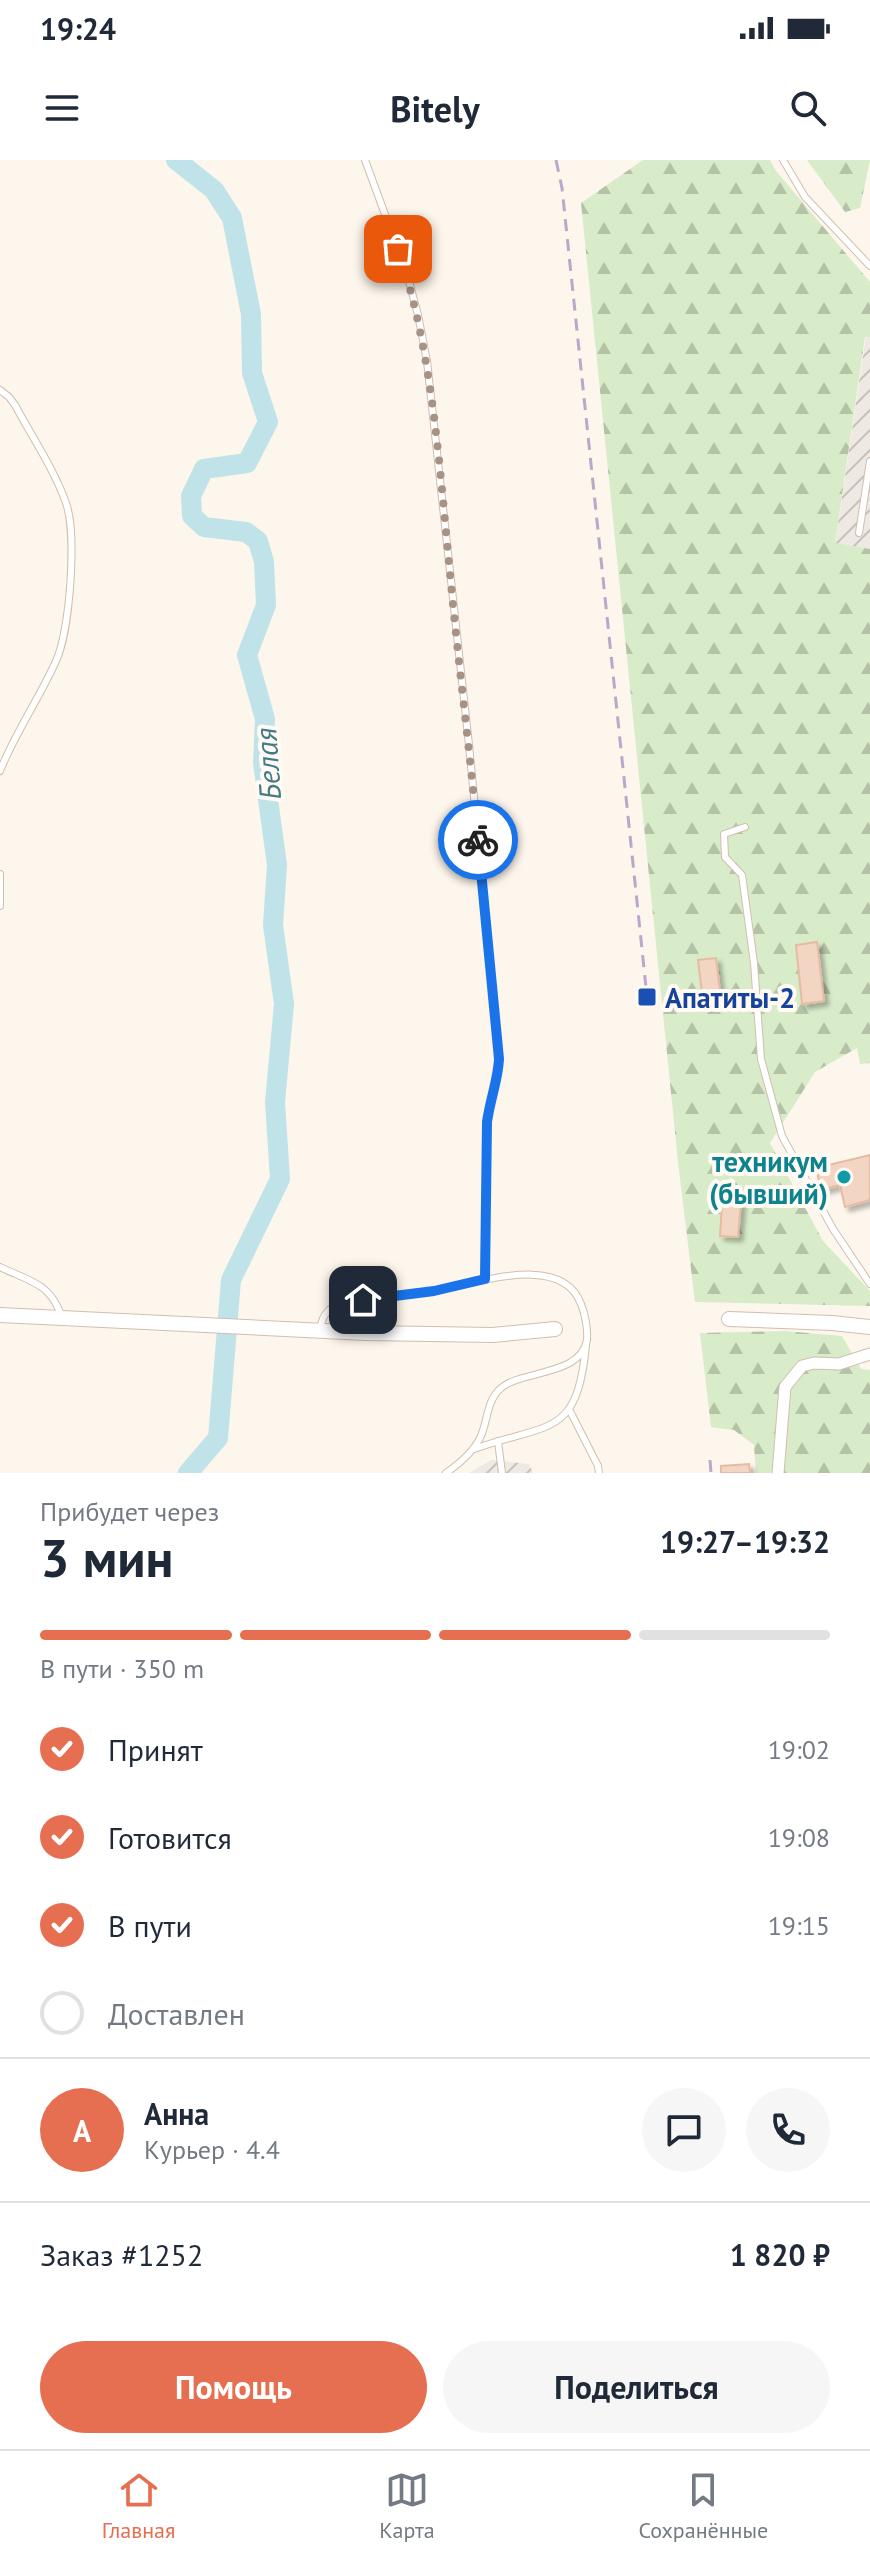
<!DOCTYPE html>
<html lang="ru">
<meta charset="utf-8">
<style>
:root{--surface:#fff;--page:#f6f6f7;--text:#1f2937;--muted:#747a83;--line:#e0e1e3;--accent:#e76f51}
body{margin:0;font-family:"PT Sans",sans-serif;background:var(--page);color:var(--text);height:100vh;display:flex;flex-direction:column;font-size:30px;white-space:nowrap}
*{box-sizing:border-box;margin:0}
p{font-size:26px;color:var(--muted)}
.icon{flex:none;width:44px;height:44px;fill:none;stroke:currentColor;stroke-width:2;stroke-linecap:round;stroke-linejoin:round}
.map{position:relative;height:1313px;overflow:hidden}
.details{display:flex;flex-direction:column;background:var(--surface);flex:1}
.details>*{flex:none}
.pin{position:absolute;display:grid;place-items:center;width:68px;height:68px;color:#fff;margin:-34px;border-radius:16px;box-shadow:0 4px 12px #0006}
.courier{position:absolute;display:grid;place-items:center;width:80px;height:80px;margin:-40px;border:6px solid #1a73e8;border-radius:50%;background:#fff;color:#222;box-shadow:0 2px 10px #0007}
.head em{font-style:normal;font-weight:700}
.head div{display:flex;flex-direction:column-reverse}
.head{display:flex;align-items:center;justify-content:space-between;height:136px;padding:0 40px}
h1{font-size:52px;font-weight:700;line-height:60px}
.bar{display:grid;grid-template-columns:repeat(4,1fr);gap:12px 8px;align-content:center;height:96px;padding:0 40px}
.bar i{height:10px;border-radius:6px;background:var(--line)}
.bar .on{background:var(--accent)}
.bar p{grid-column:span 4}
.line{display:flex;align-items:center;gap:20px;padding:0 40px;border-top:2px solid var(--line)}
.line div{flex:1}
.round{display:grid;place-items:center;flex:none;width:84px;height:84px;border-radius:42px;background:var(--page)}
ol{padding:0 40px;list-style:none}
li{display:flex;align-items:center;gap:24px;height:88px}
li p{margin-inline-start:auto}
li .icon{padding:8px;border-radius:50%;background:var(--accent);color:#fff;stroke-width:4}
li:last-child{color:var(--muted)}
li i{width:44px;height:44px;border:4px solid var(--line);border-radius:50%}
.primary-button{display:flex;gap:16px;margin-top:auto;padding:16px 40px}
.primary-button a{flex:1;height:92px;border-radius:48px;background:var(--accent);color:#fff;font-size:32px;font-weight:700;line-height:92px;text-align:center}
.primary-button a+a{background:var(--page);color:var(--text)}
.status{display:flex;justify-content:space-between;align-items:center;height:56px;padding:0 40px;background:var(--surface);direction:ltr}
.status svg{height:22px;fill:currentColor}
header{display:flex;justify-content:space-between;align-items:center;height:104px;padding:0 40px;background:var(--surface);font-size:36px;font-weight:700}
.menu{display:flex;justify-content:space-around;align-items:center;height:112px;border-top:2px solid var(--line);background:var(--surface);font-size:22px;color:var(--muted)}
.menu a{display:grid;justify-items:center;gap:4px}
.menu .on{color:var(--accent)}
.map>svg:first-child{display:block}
.industrial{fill:url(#industrial-furrows)}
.forest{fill:url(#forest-firs)}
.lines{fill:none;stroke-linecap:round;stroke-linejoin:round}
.river{stroke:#bfe3e8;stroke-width:20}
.building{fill:#f3d5c3;stroke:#e6bba3;stroke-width:2;filter:url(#shadow)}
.service-casing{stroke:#d1beb0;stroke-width:8}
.minor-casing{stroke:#d1beb0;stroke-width:13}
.tertiary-casing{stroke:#d1beb0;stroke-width:16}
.service{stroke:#fff;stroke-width:6}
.minor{stroke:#fff;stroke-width:11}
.tertiary{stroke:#fff;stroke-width:14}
.rail{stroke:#b9a8c9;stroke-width:3;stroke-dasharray:12 8;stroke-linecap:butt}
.done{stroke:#a89285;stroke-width:8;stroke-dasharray:0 14.4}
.route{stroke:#1a73e8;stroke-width:10}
.transit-dot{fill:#1a4fb4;stroke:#fffaf3;stroke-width:3}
.culture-dot{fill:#0f9aa8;stroke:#fffaf3;stroke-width:3}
.labels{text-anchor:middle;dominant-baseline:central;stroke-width:8;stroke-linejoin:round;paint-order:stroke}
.transit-label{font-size:28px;font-weight:bold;fill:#164399;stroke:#fffaf3;text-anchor:start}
.culture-label{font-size:28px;font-weight:bold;fill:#0d838f;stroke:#fffaf3;text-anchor:end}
.water-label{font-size:30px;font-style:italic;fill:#437c86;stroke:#fffaf3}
</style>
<div class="status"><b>19:24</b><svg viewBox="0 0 49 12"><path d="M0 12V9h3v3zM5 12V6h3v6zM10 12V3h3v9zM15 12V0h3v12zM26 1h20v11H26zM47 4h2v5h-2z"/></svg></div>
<header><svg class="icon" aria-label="menu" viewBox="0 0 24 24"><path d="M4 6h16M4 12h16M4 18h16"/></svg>Bitely<svg class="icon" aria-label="search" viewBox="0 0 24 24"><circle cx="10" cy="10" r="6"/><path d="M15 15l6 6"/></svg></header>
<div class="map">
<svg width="870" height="1313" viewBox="0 0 870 1313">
<defs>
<pattern id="industrial-furrows" width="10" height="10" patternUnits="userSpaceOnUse" patternTransform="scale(2)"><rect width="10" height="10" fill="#efe9e4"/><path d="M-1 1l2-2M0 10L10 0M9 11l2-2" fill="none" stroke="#c7c0bb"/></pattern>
<pattern id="forest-firs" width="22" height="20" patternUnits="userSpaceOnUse" patternTransform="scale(2)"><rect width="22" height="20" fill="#d8ecc9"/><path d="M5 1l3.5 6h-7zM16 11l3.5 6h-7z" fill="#b4c2a5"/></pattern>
<filter id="shadow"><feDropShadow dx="4.5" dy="4.5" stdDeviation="2" flood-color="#0004"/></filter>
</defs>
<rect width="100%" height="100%" fill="#fdf6ec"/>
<g class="industrial">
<polygon points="866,176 870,177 870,389 835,384"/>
<polygon points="491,1300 529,1304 533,1313 469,1313"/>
</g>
<g class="forest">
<polygon points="643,0 770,0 776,11 870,122 870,177 865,177 835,383 870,389 870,903 860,904 857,888 815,912 770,983 823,1081 870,1131 870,1146 695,1142 678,1002 581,43"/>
<polygon points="807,0 870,0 860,48 845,52"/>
<polygon points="784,1171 842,1176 861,1209 870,1210 870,1313 756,1313 754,1285 734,1270 711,1267 700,1173"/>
</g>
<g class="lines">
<polyline class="river" points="176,0 214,30 232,58 251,154 252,213 268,262 247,303 204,309 191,336 192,356 204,367 246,372 258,381 264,402 266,445 247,495 265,559 263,603 277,705 273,765 284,844 275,942 280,1019 231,1120 218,1278 188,1313"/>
</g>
<g class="building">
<polygon points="817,782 824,841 802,844 796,785"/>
<polygon points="716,798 720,831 702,833 698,800"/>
<polygon points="870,995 870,1040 845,1047 840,1025 821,1030 816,1008"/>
<polygon points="723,1028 742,1029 738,1077 720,1076"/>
<polygon points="749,1304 750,1313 721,1313 721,1306"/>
</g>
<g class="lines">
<g class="service-casing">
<g id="service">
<path d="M 365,0 L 407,114 L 418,155 L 427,201 L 469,585 L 499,899 C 498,920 490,940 487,962 L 485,1119"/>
<polyline points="783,0 805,37 870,106"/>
<path d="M 0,230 L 9,237 L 15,245 C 32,277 54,309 66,343 C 77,374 70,471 56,501 C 39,539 15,573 0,611"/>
<polyline points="859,373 870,301"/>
<polyline points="745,667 724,674 725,697 742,715 754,803 761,899 782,976 833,1069 870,1124"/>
<polyline points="0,714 0,746"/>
<path d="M 0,1107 C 31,1122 51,1123 62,1158"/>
<path d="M 320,1171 C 321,1160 325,1151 335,1146 C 355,1135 406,1135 431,1131 C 471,1126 561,1090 581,1144 C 585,1154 588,1169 587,1180 C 581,1216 522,1210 501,1228 C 486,1241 488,1262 480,1278 C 473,1292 459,1304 446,1313"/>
<polyline points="570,1251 598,1306 599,1313"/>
<polyline points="498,1281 502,1313"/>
<path d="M 474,1289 C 549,1262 577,1279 586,1185"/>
</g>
</g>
<g class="minor-casing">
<polyline id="minor" points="778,1313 785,1227 802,1206 814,1203 839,1204 870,1194"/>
</g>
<g class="tertiary-casing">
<g id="tertiary">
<polyline points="0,1155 366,1173 493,1175 555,1169"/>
<polyline points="729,1159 832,1163 870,1167"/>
</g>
</g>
<use href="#service" class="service"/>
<use href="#minor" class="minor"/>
<use href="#tertiary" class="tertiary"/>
<g class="rail">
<polyline points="556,0 562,28 647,837"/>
<polyline points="710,1300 711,1313"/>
</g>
</g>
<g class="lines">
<path class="done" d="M 398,89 C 433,193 439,304 450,413 C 458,502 470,591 478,680"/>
<path class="route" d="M 363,1140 L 434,1131 L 485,1119 L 487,962 C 490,940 498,920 499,899 L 478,680"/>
</g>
<rect class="transit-dot" x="637" y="827" width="20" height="20" rx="4"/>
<circle class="culture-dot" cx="844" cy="1017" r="8"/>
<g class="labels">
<g class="transit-label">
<text x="665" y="837">Апатиты-2</text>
</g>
<g class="culture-label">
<text x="828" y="1001">техникум<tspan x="828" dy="32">(бывший)</tspan></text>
</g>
<g class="water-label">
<text transform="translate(267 604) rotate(-94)">Белая</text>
</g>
</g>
</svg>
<div class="pin" style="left:398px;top:89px;background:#ea580c"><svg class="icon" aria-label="bag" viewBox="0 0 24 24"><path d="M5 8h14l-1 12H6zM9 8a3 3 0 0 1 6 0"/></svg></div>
<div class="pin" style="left:363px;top:1140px;background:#1f2937"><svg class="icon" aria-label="home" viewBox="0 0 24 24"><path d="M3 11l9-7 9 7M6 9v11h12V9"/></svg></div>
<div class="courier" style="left:478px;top:680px"><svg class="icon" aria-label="bike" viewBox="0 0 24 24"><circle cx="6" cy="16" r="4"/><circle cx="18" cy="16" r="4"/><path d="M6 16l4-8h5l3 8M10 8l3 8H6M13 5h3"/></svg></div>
</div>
<section class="details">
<div class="head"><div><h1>3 мин</h1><p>Прибудет через</p></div><em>19:27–19:32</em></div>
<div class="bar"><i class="on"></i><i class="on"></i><i class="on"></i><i></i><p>В пути · 350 m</p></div>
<ol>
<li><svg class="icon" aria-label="check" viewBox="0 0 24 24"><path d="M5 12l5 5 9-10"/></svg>Принят<p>19:02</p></li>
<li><svg class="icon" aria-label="check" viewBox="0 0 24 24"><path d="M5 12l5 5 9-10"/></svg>Готовится<p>19:08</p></li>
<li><svg class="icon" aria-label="check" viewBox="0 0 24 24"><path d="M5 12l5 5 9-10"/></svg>В пути<p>19:15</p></li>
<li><i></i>Доставлен</li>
</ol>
<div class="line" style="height:144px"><b class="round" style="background:var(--accent);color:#fff">А</b><div><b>Анна</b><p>Курьер · 4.4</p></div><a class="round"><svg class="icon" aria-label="chat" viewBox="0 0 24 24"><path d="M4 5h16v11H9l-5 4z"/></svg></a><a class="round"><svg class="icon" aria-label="phone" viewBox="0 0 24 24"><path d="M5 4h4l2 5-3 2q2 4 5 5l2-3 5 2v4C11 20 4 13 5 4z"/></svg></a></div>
<div class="line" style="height:104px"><div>Заказ #1252</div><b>1 820 ₽</b></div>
<div class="primary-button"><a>Помощь</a><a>Поделиться</a></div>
</section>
<nav class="menu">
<a class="on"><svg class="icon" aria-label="home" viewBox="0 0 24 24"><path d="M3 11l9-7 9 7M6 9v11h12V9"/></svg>Главная</a>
<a><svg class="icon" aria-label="map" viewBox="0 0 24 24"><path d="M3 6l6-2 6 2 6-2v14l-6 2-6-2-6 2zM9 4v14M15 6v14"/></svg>Карта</a>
<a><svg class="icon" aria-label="saved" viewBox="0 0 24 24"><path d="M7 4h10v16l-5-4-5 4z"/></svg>Сохранённые</a>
</nav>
